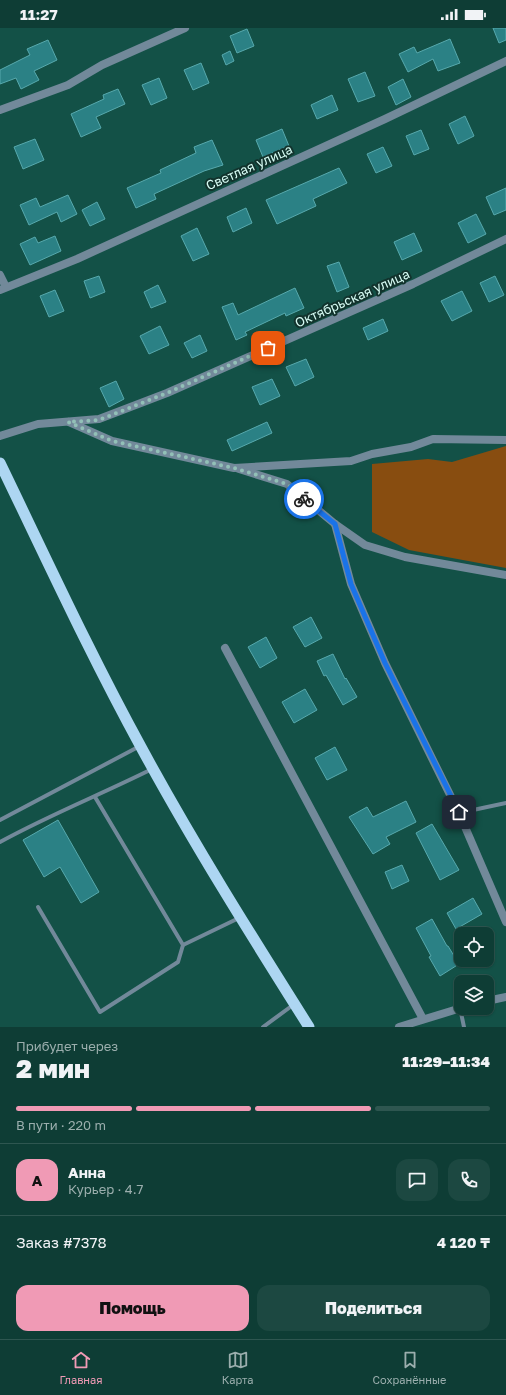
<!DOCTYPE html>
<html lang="ru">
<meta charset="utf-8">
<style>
:root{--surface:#0e3d35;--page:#1c4841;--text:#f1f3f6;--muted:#9baead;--line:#2e5650;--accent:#f09ab5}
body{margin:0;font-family:"Golos Text",sans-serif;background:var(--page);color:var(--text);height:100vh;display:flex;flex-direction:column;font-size:15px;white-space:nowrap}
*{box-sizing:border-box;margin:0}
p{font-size:13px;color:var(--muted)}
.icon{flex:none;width:22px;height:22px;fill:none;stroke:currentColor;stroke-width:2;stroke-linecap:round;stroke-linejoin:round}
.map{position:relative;height:999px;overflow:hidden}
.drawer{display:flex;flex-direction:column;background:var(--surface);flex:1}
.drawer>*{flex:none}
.tools{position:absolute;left:454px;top:899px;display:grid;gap:8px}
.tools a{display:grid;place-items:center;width:40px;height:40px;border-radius:8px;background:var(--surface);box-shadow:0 1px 3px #0004,0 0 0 1px var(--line);font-size:20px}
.pin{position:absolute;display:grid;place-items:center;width:34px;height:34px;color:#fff;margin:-17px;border-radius:8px;box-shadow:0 2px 6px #0006}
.courier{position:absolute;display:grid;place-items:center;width:40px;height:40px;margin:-20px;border:3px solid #1a73e8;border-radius:50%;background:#fff;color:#222;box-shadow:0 1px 5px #0007}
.head em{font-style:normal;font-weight:800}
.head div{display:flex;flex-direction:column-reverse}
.head{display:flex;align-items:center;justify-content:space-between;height:68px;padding:0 16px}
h1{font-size:26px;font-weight:800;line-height:30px}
.bar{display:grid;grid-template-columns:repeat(4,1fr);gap:6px 4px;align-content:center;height:48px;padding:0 16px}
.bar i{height:5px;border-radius:3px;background:var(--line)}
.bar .selected{background:var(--accent)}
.bar p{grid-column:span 4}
.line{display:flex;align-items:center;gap:10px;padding:0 16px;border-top:1px solid var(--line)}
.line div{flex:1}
.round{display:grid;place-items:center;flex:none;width:42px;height:42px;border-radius:12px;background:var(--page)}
.cta{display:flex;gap:8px;margin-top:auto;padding:8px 16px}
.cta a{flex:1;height:46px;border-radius:12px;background:var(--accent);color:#111;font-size:16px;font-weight:800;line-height:46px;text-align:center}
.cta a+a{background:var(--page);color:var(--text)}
.status{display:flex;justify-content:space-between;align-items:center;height:28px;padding:0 20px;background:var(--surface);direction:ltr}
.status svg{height:11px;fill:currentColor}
.dock{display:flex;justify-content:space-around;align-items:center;height:56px;border-top:1px solid var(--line);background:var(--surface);font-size:11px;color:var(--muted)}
.dock a{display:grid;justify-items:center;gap:2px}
.dock .selected{color:var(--accent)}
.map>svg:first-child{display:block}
.green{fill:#884d10}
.building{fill:#2b8185;stroke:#57a9ad}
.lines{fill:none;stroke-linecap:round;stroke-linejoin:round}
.service{stroke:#72899a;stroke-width:4}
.minor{stroke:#72899a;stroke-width:8}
.trunk{stroke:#add6f2;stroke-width:11}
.done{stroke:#92c0b7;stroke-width:4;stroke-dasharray:0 7.2}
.route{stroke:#1a73e8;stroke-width:5}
.labels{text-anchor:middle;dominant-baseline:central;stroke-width:4;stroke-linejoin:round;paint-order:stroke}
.street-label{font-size:13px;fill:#d7fcf4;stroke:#12332d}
</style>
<div class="status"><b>11:27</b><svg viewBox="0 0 49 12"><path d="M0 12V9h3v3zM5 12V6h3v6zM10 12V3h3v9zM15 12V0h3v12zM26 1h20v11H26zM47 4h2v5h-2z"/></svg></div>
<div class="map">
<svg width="506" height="999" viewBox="0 0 506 999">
<rect width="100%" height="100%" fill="#135147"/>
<polygon class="green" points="506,418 506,540 409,522 372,504 372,436 428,431 452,434"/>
<g class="building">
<polygon points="493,0 506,0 506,12 499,15"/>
<polygon points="247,1 254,18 237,25 230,8"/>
<polygon points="450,11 460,35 438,43 433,31 408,44 399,26 414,19 417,25"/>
<polygon points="48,12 57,32 34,43 39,52 21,61 16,50 0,56 0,42 30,27 27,21"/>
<polygon points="230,23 234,33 226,37 222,27"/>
<polygon points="201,35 209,55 193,62 184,42"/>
<polygon points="365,44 375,68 358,74 348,51"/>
<polygon points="159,50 167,70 151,77 142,57"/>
<polygon points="403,51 411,69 396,77 388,59"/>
<polygon points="118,61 125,76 96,89 101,100 81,109 71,86 104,71 103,67"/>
<polygon points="332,67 338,82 317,91 311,77"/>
<polygon points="465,88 474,108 458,116 449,96"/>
<polygon points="282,101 289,118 263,129 256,112"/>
<polygon points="421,102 429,121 414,127 406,108"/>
<polygon points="35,111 44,132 23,141 14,119"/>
<polygon points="212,112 223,137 204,143 154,166 156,171 136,180 127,160 161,145 160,142 196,125 194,119"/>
<polygon points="383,119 392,138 376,145 367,126"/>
<polygon points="339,140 347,155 313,171 316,178 277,196 266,172"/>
<polygon points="506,160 506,182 494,187 486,169"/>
<polygon points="68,167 77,186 61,194 57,184 29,197 20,177 36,170 40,179"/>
<polygon points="97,174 105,191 90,198 82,182"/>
<polygon points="246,180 252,195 233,204 227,189"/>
<polygon points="476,186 486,206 468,215 458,195"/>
<polygon points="197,200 209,226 193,233 181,208"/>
<polygon points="414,205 422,223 402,232 394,214"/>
<polygon points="55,208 61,223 30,237 20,216 35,209 38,215"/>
<polygon points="339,234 349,259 337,264 327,238"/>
<polygon points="99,248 105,264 90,270 84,253"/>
<polygon points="495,248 504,267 489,274 480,255"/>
<polygon points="158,257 166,274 151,280 144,264"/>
<polygon points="295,260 304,280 286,288 285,285 245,304 247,307 236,312 222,279 233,275 238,287"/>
<polygon points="55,262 64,283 49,289 40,268"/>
<polygon points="462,263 472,283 452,293 441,273"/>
<polygon points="383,291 388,303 368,312 363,300"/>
<polygon points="160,298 169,317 149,326 140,308"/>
<polygon points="200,307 207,323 192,330 184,315"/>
<polygon points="306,331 314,349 295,358 286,339"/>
<polygon points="272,351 280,368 260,377 252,359"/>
<polygon points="116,353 124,371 109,379 100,360"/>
<polygon points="267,394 272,405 232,423 227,412"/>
<polygon points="311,589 322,610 305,619 293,599"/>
<polygon points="266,609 277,630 260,640 248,619"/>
<polygon points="333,626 345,651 346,650 357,669 343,677 326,647 324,648 317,633"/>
<polygon points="305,661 317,682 294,695 282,674"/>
<polygon points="335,719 347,742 327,752 315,730"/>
<polygon points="406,773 416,794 386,809 390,816 373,826 349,789 367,779 373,789"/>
<polygon points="58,792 99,864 81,875 60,839 44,849 23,812"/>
<polygon points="432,796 459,842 440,852 416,805"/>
<polygon points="402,837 409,853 392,861 385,844"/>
<polygon points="473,870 482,886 456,901 447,885"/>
<polygon points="432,891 447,918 448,918 459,936 440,948 429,929 431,928 416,900"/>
</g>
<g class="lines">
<g class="service">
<polyline points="459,785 506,775"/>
<polyline points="0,792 140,718"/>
<path d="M 0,814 C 49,787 102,766 152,741"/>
<polyline points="38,879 100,984 178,934 183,917 95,769"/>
<polyline points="183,917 239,890"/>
<polyline points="460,980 464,999"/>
<polyline points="263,999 293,977"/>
</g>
<g class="minor">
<polyline points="0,82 68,57 102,37 185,0"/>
<polyline points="0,247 6,259"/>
<polyline points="0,262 77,231 385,91 506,33"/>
<polyline points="69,394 112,413 234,440 351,433 372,426 411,419 433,411 506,412"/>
<polyline points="0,408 38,396 99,391 167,365 413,256 506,211"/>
<polyline points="239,441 287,456 335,496 365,517 405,529 506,547"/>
<polyline points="335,496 351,556 385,635 459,785 506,894"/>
<polyline points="225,620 423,991"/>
<polyline points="487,973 506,969"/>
<polyline points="399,999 461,980"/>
</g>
<path class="trunk" d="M 0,435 C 46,530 90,626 141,719 C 193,815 251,907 309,999"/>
</g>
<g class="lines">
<polyline class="done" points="268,320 167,365 99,392 68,394 112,413 234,440 287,456 304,471"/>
<polyline class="route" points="304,471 335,496 351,556 385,635 459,784"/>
</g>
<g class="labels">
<g class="street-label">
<text transform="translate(249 139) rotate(-24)">Светлая улица</text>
<text transform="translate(352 270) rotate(-24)">Октябрьская улица</text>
</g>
</g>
</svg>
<div class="tools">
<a><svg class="icon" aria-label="locate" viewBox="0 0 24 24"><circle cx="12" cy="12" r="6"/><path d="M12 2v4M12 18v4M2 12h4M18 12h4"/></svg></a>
<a><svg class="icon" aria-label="layers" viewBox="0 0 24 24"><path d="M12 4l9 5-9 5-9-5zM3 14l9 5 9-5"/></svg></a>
</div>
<div class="pin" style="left:268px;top:320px;background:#ea580c"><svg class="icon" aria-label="bag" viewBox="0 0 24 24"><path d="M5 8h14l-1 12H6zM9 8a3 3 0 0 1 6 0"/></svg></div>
<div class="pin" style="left:459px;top:784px;background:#1f2937"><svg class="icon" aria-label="home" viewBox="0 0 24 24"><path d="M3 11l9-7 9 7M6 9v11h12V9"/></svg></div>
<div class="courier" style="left:304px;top:471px"><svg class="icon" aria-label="bike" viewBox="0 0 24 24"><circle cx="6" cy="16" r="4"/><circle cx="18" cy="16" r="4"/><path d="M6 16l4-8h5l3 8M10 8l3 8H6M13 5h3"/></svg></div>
</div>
<section class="drawer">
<div class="head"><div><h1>2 мин</h1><p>Прибудет через</p></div><em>11:29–11:34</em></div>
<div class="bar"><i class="selected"></i><i class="selected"></i><i class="selected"></i><i></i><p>В пути · 220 m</p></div>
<div class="line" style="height:72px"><b class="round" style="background:var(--accent);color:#111">А</b><div><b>Анна</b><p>Курьер · 4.7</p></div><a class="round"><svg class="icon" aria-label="chat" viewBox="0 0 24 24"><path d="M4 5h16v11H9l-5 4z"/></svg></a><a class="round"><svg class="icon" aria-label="phone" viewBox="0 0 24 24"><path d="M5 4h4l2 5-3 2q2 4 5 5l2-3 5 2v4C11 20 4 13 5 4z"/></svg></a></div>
<div class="line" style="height:52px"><div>Заказ #7378</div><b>4 120 ₸</b></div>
<div class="cta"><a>Помощь</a><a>Поделиться</a></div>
</section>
<nav class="dock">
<a class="selected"><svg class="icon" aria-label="home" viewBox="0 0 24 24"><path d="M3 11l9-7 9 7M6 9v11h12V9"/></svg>Главная</a>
<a><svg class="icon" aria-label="map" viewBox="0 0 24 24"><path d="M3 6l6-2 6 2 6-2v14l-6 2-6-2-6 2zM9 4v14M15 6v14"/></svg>Карта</a>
<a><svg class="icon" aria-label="saved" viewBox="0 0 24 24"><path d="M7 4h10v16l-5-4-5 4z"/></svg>Сохранённые</a>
</nav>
